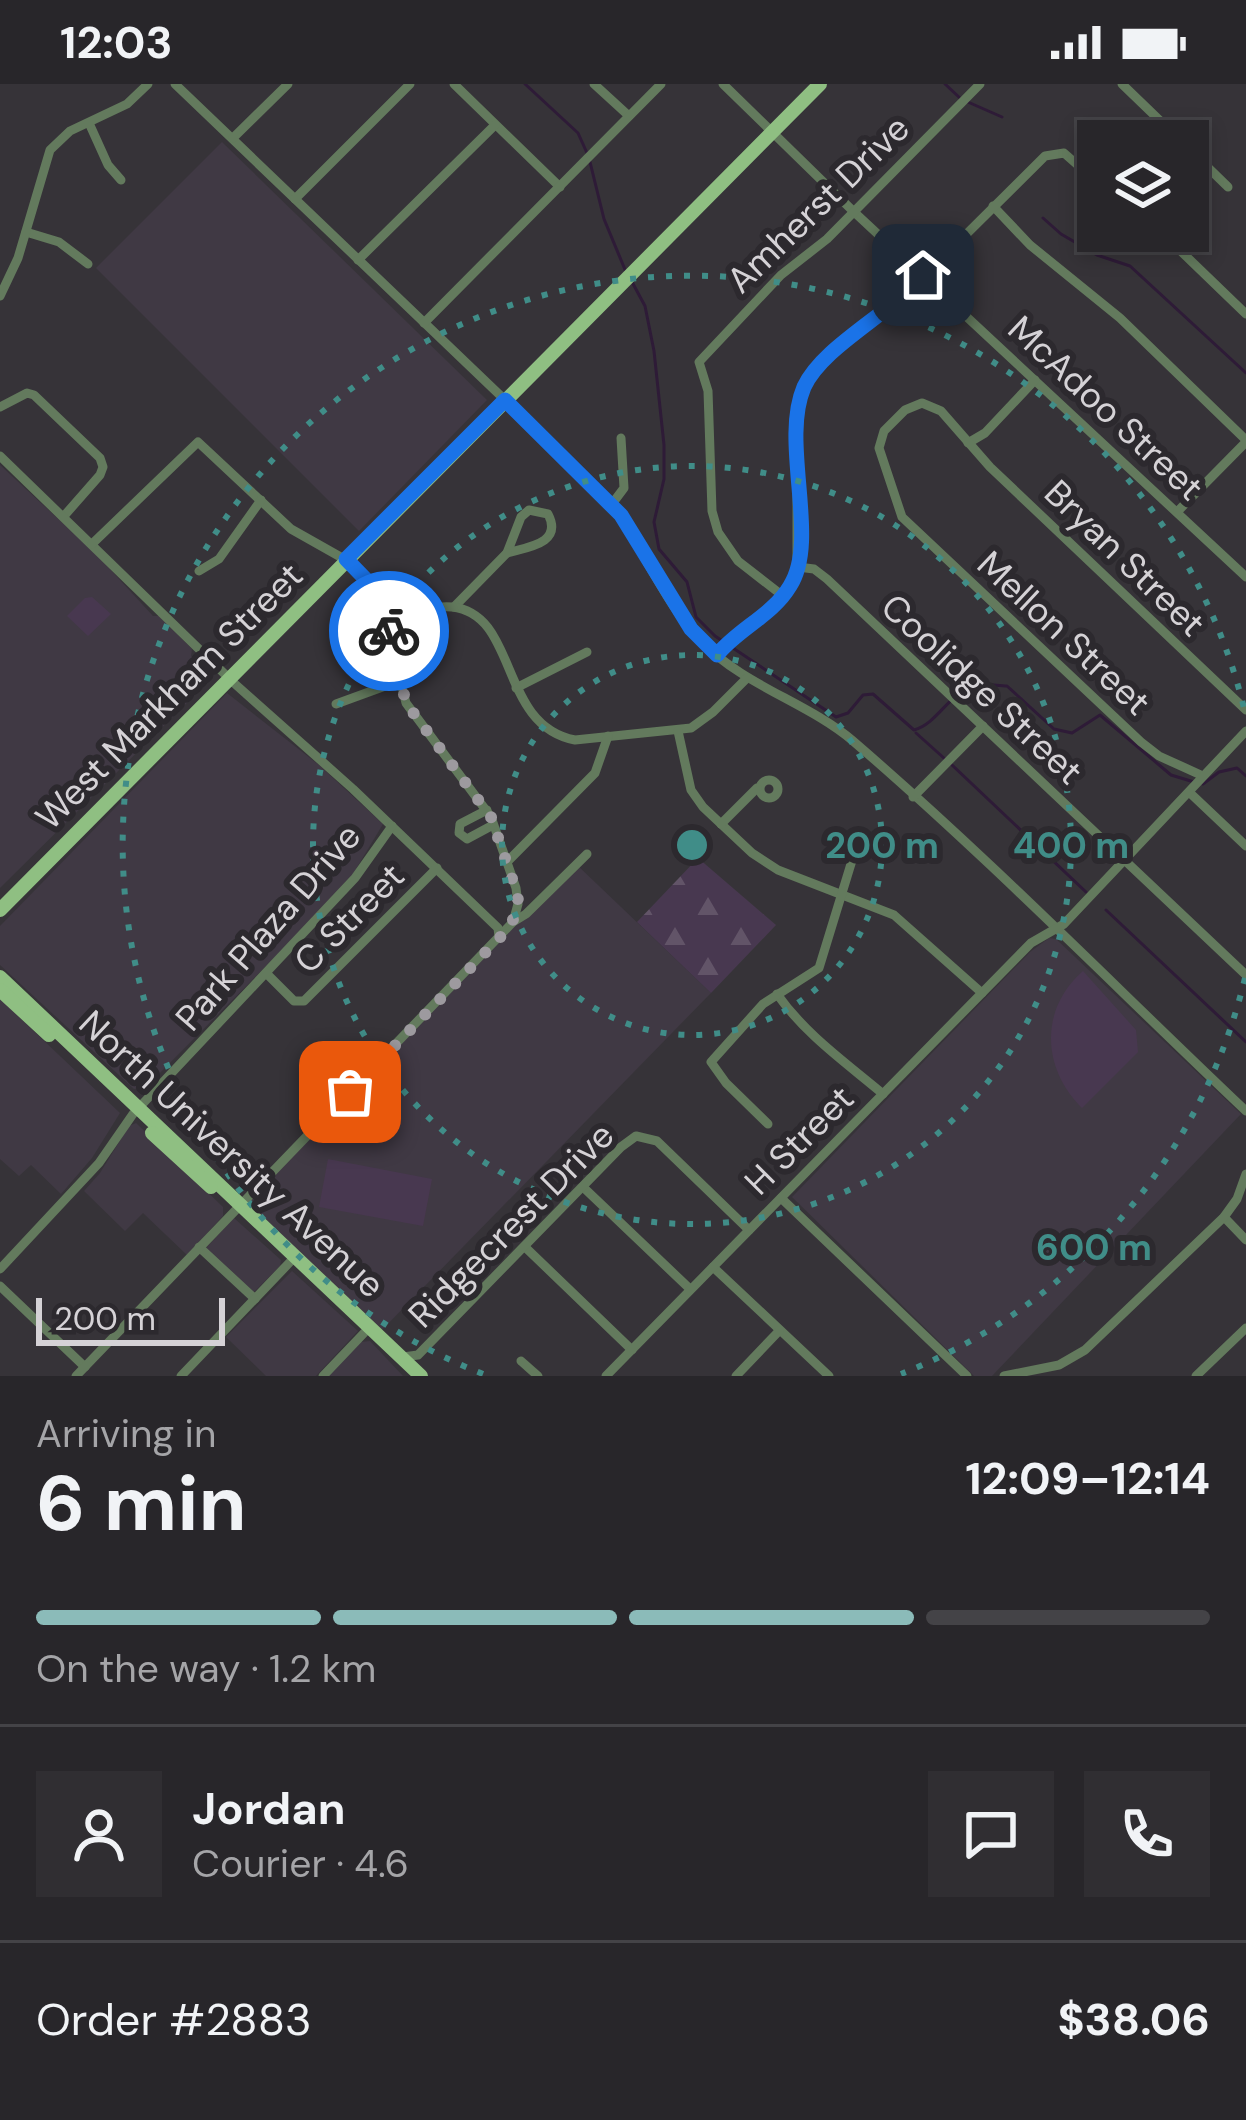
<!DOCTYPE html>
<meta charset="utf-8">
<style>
:root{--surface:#28262a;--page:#302e32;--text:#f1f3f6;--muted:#a5a5a8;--line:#444347;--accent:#8bbbb9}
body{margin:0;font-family:"DM Sans",sans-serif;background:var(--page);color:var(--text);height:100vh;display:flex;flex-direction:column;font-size:45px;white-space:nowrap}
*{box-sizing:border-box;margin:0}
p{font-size:39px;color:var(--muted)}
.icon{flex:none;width:66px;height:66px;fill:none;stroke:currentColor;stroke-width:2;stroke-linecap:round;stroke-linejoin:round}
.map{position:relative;height:1292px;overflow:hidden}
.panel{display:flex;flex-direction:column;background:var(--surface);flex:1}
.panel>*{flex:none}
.buttons{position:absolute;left:1077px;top:36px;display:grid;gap:24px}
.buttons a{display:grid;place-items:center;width:132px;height:132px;border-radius:0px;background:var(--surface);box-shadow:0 6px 18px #0003,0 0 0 3px var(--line);font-size:60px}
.scale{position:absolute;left:36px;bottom:30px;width:189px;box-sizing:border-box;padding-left:12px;border:6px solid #d5d2d6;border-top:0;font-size:33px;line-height:42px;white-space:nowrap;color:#d5d2d6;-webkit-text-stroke:9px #2c292e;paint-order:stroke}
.pin{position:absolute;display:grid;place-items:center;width:102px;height:102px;color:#fff;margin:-51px;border-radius:24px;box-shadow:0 6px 18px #0006}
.courier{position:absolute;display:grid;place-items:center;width:120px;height:120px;margin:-60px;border:9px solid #1a73e8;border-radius:50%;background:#fff;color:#222;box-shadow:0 3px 15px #0007}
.summary em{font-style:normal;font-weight:700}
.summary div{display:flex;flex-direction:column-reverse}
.summary{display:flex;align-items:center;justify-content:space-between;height:204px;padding:0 36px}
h1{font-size:78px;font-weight:700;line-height:90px}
.bar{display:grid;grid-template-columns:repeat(4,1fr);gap:18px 12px;align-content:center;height:144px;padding:0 36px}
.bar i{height:15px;border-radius:9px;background:var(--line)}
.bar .selected{background:var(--accent)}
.bar p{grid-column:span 4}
.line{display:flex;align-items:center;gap:30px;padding:0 36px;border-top:3px solid var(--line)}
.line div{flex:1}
.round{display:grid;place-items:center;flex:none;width:126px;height:126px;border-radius:0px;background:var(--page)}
.status{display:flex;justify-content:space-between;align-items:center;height:84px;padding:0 60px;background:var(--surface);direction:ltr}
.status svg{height:33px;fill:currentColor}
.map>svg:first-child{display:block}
.built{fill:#403944}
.forest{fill:url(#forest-firs)}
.pitch{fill:#483850}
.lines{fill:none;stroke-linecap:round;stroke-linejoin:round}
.stream{stroke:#2e1b37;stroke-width:3}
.minor{stroke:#637a5d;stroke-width:9}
.major{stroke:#8fbf82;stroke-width:14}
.done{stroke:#9d9a9f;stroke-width:12;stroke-dasharray:0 21.6}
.route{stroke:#1a73e8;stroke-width:15}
.ring{fill:none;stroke:#408d88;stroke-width:6;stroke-dasharray:6 12}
.labels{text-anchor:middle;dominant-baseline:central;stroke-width:12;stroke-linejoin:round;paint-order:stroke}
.street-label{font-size:36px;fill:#d5d2d6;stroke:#2c292e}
.centre{fill:#408d88;stroke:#2c292e;stroke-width:6}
.ring-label{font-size:36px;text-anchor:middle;font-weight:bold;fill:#408d88;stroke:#2c292e;stroke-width:12;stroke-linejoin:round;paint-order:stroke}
</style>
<div class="status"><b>12:03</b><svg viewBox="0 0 49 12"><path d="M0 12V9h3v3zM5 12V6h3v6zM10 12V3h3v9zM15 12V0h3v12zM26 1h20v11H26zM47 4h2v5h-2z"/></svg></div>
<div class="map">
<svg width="1246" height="1292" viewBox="0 0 1246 1292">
<defs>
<pattern id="forest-firs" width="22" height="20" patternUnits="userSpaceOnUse" patternTransform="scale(3)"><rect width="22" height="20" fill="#483850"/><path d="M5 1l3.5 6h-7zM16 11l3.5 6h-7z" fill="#625468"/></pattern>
</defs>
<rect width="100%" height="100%" fill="#363338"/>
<g class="built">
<polygon points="222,58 487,316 359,447 96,184"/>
<polygon points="0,381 97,471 153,532 159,532 192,565 191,572 212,594 0,804"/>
<polygon points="227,609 319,681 383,740 353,790 278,870 146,1003 134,1005 0,881 0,842"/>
<polygon points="576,780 711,909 378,1250 242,1120"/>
<polygon points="1049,854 1056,855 1241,1030 992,1292 974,1292 792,1113 1030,868"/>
<polygon points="0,915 120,1029 92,1074 61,1110 31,1081 19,1092 0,1075"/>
<polygon points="136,1039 223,1123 223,1132 187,1171 143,1129 125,1147 84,1107 100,1089 129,1042"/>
<polygon points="234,1134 281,1176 280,1182 252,1210 204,1166"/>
<polygon points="292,1187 358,1247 316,1292 266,1292 226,1253"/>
<polygon points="370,1257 403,1292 328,1292 361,1258"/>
</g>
<polygon class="forest" points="698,774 776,841 711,909 637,838"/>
<g class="pitch">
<polygon points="92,513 111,530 88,552 67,532 85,514"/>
<path d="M 1083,887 L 1136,946 L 1138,968 L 1082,1024 C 1042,985 1039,925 1083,887 Z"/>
<polygon points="328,1075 432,1095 423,1142 319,1123"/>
</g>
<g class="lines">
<g class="stream">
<polyline points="525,0 578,49 587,69"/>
<polyline points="945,0 961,15 1002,33"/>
<polyline points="590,78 604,135 626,188"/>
<polyline points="1043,134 1061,150 1097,171 1130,182 1246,289"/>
<path d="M 631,196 L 645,222 L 654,267 L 664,361 L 664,395 L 654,438 L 659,465 L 687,498 L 696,533 L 715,552 L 836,633 L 848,629 L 863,611 L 873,610 L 914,646 C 939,639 950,606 977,601 C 986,599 998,602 1007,602 L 1054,645 L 1072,649 L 1100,631 L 1171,691 L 1194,698"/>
<polyline points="916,649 945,675"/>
<polyline points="952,681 1086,808"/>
<polyline points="1203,700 1219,688 1237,684 1246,692"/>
<polyline points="1106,826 1246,958"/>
</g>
<g class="minor">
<path d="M 175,0 L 599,406 C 639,452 661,516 701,557 C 744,602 807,618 853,657 C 989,774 1116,904 1246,1027"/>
<polyline points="454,0 560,103"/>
<polyline points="594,0 629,32"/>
<polyline points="723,0 853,127 1246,493"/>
<polyline points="1122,0 1181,57"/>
<polyline points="89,39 108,81 121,96"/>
<polyline points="233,54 288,0"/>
<polyline points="1188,64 1228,103"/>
<polyline points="295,115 410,0"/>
<polyline points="993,122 1030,161 1120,234 1246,356"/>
<polyline points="1160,147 1246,230"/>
<polyline points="26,148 59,158 88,180"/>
<polyline points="358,176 495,41"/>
<polyline points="0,212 18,174 50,66 70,47 127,20 148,0"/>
<polyline points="424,239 661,0"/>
<polyline points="0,323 27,309 34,311 100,374 103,383 100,391 64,432"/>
<polyline points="968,359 985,349 1035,296"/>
<polyline points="0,372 235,600 353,705 498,844 499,853"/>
<polyline points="612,420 624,404 621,354"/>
<path d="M 529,426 L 548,430 C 563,459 529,463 507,469 L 521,433 Z"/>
<polyline points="1178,427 1246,358"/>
<polyline points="92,460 198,358 291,445 353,480 378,508 406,619 491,733 516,804 518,820 513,838"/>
<polyline points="798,483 814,485 827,495 1246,891"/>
<polyline points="199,487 219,475 261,416"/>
<polyline points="783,512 738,477 718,448 712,427 708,307 699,278 781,191 827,155 980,0"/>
<polyline points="454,523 507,469"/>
<path d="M 387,536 C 407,531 431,521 452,523 C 519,530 498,641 575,656 L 691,644 L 713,628 L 747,594"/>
<polyline points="717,571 772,526 797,488 797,331 810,292 827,273 893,223 1045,72 1064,69 1098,99"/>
<polyline points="516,604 587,568"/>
<polyline points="336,620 399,597"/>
<polyline points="678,647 691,706 703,723 752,769 778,786 894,831 982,909"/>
<polyline points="1203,692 1159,672 1141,658 902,433 879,364 884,347 905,326 922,319 941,327 990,383 1246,626"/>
<circle cx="769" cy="705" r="9"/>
<polyline points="1189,708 1246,762"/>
<polyline points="913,713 983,642"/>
<polyline points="487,726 460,740 459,749 467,755 493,741"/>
<polyline points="721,740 757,704"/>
<polyline points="508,777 595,689 608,652"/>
<polyline points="268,891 294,917 304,917 437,784"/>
<path d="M 777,910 C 806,951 845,978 883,1010"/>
<polyline points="768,1040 726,999 711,978 763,920 819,884 854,770"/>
<polyline points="583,1103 690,1205"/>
<polyline points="781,1114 967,1292"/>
<polyline points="1224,1133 1246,1156"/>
<polyline points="199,1163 255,1215"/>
<polyline points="525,1163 632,1266"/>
<polyline points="713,1183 829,1292"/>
<polyline points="0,1185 99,1079 133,1030 355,794 392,742"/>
<polyline points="0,1202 85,1283"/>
<polyline points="403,1273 418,1271 621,1063 636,1052 657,1057 749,1146"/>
<polyline points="521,1277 538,1292"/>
<polyline points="76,1292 513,838 526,830 587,770"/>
<polyline points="181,1292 290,1178"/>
<polyline points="323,1292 364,1249"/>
<polyline points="606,1292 1031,859 1064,840 1246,647"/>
<polyline points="736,1292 779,1247"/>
<polyline points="1004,1292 1059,1281 1085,1266 1224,1133 1237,1115 1246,1090"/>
<polyline points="1196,1292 1246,1244"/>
</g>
<g class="major">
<polyline points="0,826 820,0"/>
<polyline points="0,893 421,1292"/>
<polyline points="0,906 49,951"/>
<polyline points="152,1049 211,1103"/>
</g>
</g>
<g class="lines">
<polyline class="done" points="350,1008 508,845 517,828 518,812 491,733 406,619 389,547"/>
<path class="route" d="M 389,547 L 378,508 L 346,475 L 505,316 L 621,431 L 691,545 L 717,571 C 739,544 772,532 790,502 C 820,455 780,359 804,303 C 823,262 891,230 923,191"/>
</g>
<g class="ring">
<circle cx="692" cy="761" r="190"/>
<circle cx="692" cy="761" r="379"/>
<path d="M1245 894A569 569 0 0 1 901 1290M483 1290A569 569 0 1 1 1245 628"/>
</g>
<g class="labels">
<g class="street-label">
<text transform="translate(818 120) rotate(-44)">Amherst Drive</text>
<text transform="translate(1106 324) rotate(43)">McAdoo Street</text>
<text transform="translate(1125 474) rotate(44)">Bryan Street</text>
<text transform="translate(1064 549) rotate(43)">Mellon Street</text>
<text transform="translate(982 605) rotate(43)">Coolidge Street</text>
<text transform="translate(169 612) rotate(-45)">West Markham Street</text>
<text transform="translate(349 834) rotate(-45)">C Street</text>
<text transform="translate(268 843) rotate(-49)">Park Plaza Drive</text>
<text transform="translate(799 1056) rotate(-45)">H Street</text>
<text transform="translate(232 1070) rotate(43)">North University Avenue</text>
<text transform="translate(511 1141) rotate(-45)">Ridgecrest Drive</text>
</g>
</g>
<circle cx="692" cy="761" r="18" class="centre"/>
<g class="ring-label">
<text x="882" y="774">200 m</text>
<text x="1071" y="774">400 m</text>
<text x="1094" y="1176">600 m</text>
</g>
</svg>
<div class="buttons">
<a><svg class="icon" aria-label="layers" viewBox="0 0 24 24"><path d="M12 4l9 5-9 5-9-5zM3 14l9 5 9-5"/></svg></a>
</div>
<div class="scale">200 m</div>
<div class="pin" style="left:350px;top:1008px;background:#ea580c"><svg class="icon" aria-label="bag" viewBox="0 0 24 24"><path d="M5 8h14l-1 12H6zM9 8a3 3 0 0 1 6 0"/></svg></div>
<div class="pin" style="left:923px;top:191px;background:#1f2937"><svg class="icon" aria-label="home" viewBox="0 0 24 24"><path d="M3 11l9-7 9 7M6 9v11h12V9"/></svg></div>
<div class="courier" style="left:389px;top:547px"><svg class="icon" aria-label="bike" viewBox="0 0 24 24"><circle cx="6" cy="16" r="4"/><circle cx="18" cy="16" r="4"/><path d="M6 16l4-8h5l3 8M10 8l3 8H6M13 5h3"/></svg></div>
</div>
<section class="panel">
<div class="summary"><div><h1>6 min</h1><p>Arriving in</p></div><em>12:09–12:14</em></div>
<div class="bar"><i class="selected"></i><i class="selected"></i><i class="selected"></i><i></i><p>On the way · 1.2 km</p></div>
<div class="line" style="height:216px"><a class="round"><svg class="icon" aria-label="person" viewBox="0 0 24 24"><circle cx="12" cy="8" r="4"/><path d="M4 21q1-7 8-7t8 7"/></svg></a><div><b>Jordan</b><p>Courier · 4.6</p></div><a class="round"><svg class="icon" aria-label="chat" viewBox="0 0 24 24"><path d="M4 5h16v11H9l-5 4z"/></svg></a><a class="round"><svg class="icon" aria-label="phone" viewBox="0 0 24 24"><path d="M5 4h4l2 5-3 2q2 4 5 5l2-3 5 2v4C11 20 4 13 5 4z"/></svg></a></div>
<div class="line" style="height:156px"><div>Order #2883</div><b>$38.06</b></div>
</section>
